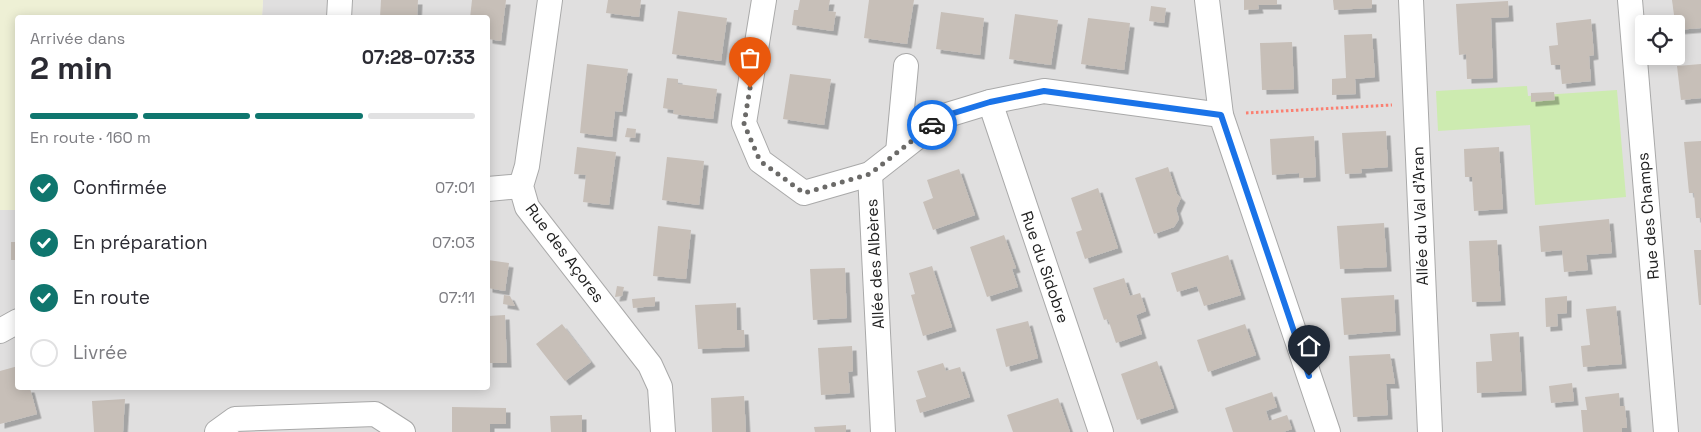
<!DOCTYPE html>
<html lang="fr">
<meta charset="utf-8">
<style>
:root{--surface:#fff;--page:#f2f2f3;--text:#2b2b33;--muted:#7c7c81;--line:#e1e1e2;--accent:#0f766e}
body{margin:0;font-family:"Space Grotesk",sans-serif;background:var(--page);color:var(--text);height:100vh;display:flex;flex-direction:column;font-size:19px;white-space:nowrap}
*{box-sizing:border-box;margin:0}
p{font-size:16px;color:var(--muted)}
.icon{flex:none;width:28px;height:28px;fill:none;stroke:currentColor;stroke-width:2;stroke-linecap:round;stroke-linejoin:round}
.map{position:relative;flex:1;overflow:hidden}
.details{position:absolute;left:15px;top:15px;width:475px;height:375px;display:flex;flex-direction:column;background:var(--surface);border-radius:5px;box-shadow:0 2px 12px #0003}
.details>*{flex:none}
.controls{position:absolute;left:1635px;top:15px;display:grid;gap:10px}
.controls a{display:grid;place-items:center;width:50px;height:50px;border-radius:5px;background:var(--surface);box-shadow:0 2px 12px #0003;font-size:25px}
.pin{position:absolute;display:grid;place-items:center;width:42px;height:42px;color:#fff;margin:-51px -21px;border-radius:50% 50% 50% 0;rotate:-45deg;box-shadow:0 0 5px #0007}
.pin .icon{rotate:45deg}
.courier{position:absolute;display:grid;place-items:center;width:50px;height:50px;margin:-25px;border:4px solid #1a73e8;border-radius:50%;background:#fff;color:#222;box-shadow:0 1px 6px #0007}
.headline em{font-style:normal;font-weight:600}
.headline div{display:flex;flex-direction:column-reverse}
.headline{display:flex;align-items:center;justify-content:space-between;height:85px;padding:0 15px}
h1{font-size:32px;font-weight:600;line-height:38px}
.bar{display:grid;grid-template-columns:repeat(4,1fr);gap:8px 5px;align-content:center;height:60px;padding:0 15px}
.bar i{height:6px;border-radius:4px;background:var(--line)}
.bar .selected{background:var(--accent)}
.bar p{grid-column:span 4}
ol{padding:0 15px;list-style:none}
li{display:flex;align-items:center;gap:15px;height:55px}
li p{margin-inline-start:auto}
li .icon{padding:5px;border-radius:50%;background:var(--accent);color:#fff;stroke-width:4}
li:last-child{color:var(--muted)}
li i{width:28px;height:28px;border:2px solid var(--line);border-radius:50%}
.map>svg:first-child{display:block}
.residential{fill:#e0dfdf;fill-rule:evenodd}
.farmland{fill:#eef0d5}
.grass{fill:#cdebb0}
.building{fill:#c7bfb8;filter:url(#shadow)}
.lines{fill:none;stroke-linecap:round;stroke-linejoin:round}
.minor-casing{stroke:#a9a9a9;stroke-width:26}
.path{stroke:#fa8072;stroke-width:3;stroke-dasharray:2.5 2.5;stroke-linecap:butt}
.minor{stroke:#fff;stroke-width:24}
.done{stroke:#6b6a68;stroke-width:5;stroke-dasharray:0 9}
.route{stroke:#1a73e8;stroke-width:6}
.labels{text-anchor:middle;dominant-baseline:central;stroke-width:4;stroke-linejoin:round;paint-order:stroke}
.street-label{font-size:16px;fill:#222;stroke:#fff}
</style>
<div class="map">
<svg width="1701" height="432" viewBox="0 0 1701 432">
<defs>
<filter id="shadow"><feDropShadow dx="4.5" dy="4.5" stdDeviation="0" flood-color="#0004"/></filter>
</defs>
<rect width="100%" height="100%" fill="#f2efe9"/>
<path class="residential" d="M 263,0 L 1701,0 L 1701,432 L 0,432 L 0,210 L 17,210 L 18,388 L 488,388 L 488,18 L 262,17 ZM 1644,24 L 1676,24 L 1676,56 L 1644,56 Z"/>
<polygon class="farmland" points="0,0 263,0 262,17 18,18 17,210 0,210"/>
<polygon class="grass" points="1527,86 1528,96 1617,90 1626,197 1535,205 1530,125 1438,131 1436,91"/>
<g class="building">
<polygon points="381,0 418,0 417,18 380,18"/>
<polygon points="472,0 506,0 501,41 488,39 488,18 470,18"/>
<polygon points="608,0 641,0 639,17 606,13"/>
<polygon points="800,0 830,0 828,11 836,12 833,31 792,25 794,10 798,10"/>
<polygon points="869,0 914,0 907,44 864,38"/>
<polygon points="1244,0 1277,0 1277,5 1258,5 1259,9 1244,10"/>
<polygon points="1333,0 1372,0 1372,8 1334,10"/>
<polygon points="1672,0 1701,0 1701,28 1676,30"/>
<polygon points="1508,1 1509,17 1491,18 1493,78 1467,79 1466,54 1459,55 1456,4"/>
<polygon points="1151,6 1166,8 1164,23 1149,21"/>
<polygon points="678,11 727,18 721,61 672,54"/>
<polygon points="941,12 984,18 980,55 936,49"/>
<polygon points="1015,14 1058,20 1051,65 1009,59"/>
<polygon points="1088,18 1130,23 1124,70 1081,64"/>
<polygon points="1591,19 1594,55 1589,56 1591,81 1562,84 1560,65 1551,65 1549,46 1558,45 1556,23"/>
<polygon points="1372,34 1375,77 1355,79 1356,94 1332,95 1332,79 1346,78 1344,35"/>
<polygon points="1292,42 1294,89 1262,90 1260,43"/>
<polygon points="587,64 628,69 622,112 615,111 612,137 580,133"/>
<polygon points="1701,64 1701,98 1681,100 1677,66"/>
<polygon points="790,74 831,79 824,125 783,119"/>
<polygon points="667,78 678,79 678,84 717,89 713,119 673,114 674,110 663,108"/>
<polygon points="1554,92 1555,100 1531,102 1531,93"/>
<polygon points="627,128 636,129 635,138 625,137"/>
<polygon points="1386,131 1388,167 1361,169 1362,173 1345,174 1342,133"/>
<polygon points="1314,136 1316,177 1299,178 1299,173 1272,175 1270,139"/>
<polygon points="1701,141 1701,218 1696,218 1694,193 1689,193 1684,142"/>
<polygon points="577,147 616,152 609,205 583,202 586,175 574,174"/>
<polygon points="1499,147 1503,209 1474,211 1472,177 1465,177 1464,149"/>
<polygon points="667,157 704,161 699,205 662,200"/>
<polygon points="1168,167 1177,194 1181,198 1176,209 1179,219 1174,227 1154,234 1135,178"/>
<polygon points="959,169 975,215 933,230 923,202 933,198 927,180"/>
<polygon points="1098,188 1118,248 1085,259 1076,232 1082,230 1071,198"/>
<polygon points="1609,219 1612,253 1586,255 1588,270 1564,272 1562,250 1541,252 1539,226"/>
<polygon points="1384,223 1387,267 1340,269 1337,226"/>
<polygon points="658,226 691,230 686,279 653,276"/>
<polygon points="1004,235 1016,268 1012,269 1018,287 987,297 970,247"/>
<polygon points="1497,240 1501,301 1472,302 1469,241"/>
<rect x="11" y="242" width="7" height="18"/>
<polygon points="1694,250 1701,250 1701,305 1699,305"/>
<polygon points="1228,255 1241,295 1204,306 1197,286 1177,292 1171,273"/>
<polygon points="488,260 509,263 505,291 488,288"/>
<polygon points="932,266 952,327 923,336 911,295 915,294 909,273"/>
<polygon points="845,268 847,318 813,320 810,269"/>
<polygon points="1124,278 1130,296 1140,293 1146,311 1136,315 1142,334 1116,343 1108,319 1104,320 1093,288"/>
<polygon points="617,286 624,287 622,296 615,297"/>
<polygon points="504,295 510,296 515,306 503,304"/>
<polygon points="1394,295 1396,331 1344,335 1341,298"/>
<polygon points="1567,296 1567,313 1557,314 1558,326 1546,327 1545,298"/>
<polygon points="655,297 655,306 633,308 632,299"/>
<polygon points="736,303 737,330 744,330 745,347 698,349 695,305"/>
<polygon points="1616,306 1622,364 1583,367 1581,346 1590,345 1586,309"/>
<polygon points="505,315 507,363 488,363 488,316"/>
<polygon points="1028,321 1038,358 1006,367 996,329"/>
<polygon points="562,324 591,362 565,381 536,344"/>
<polygon points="1245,324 1256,355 1208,372 1197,340"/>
<polygon points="1519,332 1522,391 1477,393 1476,362 1492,361 1490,334"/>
<polygon points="852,346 853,371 848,372 850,393 821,395 818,348"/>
<polygon points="1390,354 1395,384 1386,384 1388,415 1353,417 1349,356"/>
<polygon points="1157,361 1174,408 1137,420 1121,374"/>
<polygon points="943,363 946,371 960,367 970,397 920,413 916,400 926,397 917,371"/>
<polygon points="18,366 18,388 30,388 37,414 0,424 0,371"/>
<polygon points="1572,383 1574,401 1551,403 1549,386"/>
<polygon points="1272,392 1277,407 1266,411 1269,421 1287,415 1292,429 1283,432 1233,432 1225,408"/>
<polygon points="1619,393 1620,406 1625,406 1627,428 1622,428 1622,432 1583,432 1581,410 1587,410 1585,397"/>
<polygon points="744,396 746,432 712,432 711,398"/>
<polygon points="1058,398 1070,432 1013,432 1007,415"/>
<polygon points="125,399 123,432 94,432 92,401"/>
<polygon points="452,407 506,408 506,424 490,424 490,432 452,432"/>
<polygon points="582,415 582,432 551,432 550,416"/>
<polygon points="846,425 846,432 815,432 814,427"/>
</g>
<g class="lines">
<g class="minor-casing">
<g id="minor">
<polyline points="550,0 527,166 521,186 527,207 650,365 660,387 663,432"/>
<polyline points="764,0 744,123 760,161 804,193 870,174 944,116 990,102 1044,91 1221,115"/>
<polyline points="1207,0 1221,115 1328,432"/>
<polyline points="1411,0 1430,432"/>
<polyline points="1630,0 1666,432"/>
<polyline points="339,18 340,0"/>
<polyline points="990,102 1101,432"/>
<polyline points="898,152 906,66"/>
<polyline points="870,174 883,432"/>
<polyline points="488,189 521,186"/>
<polyline points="0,331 18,321"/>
<polyline points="217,432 235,419 375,414 403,432"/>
</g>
</g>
<polyline class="path" points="1246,113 1392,105"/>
<use href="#minor" class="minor"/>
</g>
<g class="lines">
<polyline class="done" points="750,88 744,124 760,161 804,193 870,174 932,125"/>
<polyline class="route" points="932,125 944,116 990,102 1044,91 1221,115 1309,376"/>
</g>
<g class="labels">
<g class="street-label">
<text transform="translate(1420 216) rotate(-92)">Allée du Val d'Aran</text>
<text transform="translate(1648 216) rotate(-95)">Rue des Champs</text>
<text transform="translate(565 253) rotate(53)">Rue des Açores</text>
<text transform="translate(875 264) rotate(-93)">Allée des Albères</text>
<text transform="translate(1045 267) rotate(71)">Rue du Sidobre</text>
</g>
</g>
</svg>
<div class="controls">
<a><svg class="icon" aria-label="locate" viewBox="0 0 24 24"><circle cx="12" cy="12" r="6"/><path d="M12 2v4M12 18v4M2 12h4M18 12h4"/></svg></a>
</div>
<div class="pin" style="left:750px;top:88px;background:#ea580c"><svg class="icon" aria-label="bag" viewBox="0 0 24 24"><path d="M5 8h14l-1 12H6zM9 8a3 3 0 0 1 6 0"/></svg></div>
<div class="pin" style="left:1309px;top:376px;background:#1f2937"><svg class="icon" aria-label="home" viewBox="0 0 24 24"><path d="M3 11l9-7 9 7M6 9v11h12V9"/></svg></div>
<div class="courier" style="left:932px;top:125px"><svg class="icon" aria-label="car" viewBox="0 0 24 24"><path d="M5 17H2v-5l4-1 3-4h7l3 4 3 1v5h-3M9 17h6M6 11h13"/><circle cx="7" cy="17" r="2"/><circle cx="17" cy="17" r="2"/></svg></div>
<section class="details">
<div class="headline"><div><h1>2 min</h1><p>Arrivée dans</p></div><em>07:28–07:33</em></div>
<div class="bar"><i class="selected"></i><i class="selected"></i><i class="selected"></i><i></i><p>En route · 160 m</p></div>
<ol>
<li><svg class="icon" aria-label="check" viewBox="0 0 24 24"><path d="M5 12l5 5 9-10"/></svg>Confirmée<p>07:01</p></li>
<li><svg class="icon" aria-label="check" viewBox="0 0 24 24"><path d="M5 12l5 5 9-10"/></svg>En préparation<p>07:03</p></li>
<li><svg class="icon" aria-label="check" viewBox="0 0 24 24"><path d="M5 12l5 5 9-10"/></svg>En route<p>07:11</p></li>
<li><i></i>Livrée</li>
</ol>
</section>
</div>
